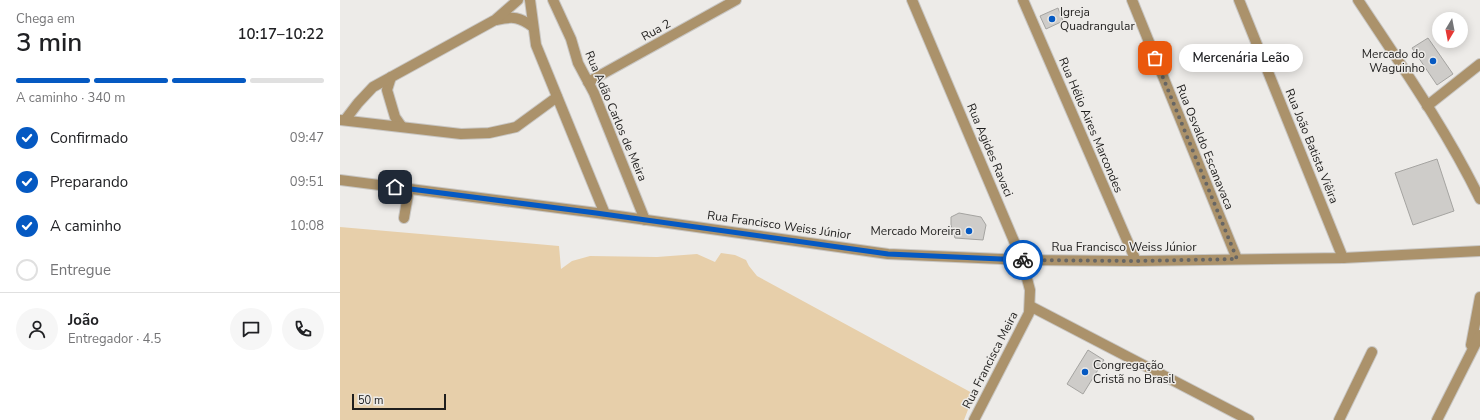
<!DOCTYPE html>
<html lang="pt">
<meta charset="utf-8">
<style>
:root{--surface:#fff;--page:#f6f6f6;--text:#202124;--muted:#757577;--line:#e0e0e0;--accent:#0559c2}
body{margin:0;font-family:"Nunito Sans",sans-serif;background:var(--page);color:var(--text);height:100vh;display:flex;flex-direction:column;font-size:15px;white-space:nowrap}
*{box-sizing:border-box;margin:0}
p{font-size:13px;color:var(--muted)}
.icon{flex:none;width:22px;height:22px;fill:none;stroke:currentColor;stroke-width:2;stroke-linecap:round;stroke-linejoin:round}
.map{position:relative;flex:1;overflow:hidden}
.panel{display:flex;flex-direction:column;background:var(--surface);width:340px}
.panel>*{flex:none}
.needle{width:26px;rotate:190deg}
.fabs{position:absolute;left:1092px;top:12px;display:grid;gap:8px}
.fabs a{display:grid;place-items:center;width:36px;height:36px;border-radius:50%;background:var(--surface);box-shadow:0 2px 10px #0003;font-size:20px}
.scale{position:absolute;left:12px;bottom:10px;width:94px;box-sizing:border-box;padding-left:4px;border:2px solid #1f1e1d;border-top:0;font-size:11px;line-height:14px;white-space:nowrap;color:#1f1e1d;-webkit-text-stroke:3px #edebe8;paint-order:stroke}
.pin{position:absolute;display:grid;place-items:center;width:34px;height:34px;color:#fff;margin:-17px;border-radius:8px;box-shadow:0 2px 6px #0006}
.courier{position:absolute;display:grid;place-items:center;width:40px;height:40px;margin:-20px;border:3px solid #0559c2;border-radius:50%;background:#fff;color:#222;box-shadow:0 1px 5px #0007}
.bubble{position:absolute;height:28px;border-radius:14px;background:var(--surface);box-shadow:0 2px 10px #0003;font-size:13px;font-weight:600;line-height:28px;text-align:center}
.head em{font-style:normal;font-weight:600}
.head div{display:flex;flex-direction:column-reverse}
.head{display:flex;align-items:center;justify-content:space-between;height:68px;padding:0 16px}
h1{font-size:26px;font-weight:600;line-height:30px}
.bar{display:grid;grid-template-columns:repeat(4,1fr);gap:6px 4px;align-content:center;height:48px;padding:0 16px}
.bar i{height:5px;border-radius:3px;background:var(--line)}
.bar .active{background:var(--accent)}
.bar p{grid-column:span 4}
.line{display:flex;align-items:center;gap:10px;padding:0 16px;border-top:1px solid var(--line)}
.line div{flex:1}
.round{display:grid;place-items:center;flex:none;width:42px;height:42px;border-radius:21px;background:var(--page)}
ol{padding:0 16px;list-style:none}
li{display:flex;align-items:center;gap:12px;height:44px}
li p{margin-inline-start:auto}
li .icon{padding:4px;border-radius:50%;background:var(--accent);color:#fff;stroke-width:4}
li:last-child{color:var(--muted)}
li i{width:22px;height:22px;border:2px solid var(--line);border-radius:50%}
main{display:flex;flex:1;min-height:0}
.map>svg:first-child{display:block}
.green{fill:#e7cfaa}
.building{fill:#ceccc9;stroke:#a5a4a1}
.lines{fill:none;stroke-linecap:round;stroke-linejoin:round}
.minor-casing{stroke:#c8c6c3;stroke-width:12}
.minor{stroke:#ab926b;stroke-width:10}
.done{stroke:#676664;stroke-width:4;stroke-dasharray:0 7.2}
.route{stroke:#0559c2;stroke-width:5}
.poi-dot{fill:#0559c2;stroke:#edebe8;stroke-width:1.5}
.labels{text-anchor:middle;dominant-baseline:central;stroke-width:3;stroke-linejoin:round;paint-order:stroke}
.poi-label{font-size:12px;fill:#1f1e1d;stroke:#edebe8;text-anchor:start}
.street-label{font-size:12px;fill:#1f1e1d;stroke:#edebe8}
</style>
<main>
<section class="panel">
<div class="head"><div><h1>3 min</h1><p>Chega em</p></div><em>10:17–10:22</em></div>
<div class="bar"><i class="active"></i><i class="active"></i><i class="active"></i><i></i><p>A caminho · 340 m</p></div>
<ol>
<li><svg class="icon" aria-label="check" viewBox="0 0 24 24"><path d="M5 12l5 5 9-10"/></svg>Confirmado<p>09:47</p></li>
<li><svg class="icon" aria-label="check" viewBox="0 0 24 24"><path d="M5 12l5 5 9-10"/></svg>Preparando<p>09:51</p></li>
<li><svg class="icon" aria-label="check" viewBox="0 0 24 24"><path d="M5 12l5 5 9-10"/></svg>A caminho<p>10:08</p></li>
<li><i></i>Entregue</li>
</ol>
<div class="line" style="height:72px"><a class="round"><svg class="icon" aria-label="person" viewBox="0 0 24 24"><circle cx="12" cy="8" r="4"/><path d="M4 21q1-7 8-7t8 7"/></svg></a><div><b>João</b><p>Entregador · 4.5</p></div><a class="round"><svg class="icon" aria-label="chat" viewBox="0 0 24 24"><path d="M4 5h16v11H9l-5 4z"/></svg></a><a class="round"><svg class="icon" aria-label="phone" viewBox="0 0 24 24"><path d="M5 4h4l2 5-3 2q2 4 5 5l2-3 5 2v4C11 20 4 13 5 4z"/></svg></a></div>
</section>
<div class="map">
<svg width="1140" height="420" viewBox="0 0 1140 420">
<rect width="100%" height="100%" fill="#edebe8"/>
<polygon class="green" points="0,227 219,246 221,269 232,261 250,256 317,257 357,254 375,262 381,253 395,255 406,260 409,266 417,276 634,394 624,420 0,420"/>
<g class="building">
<polygon points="718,8 723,21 706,29 700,16"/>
<polygon points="1088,38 1113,74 1097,85 1072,48"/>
<polygon points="1097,159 1114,211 1073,225 1055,173"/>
<polygon points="619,213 641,217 646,225 643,240 615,238 611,225 611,217"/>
<polygon points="748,350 764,360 743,394 727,384"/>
</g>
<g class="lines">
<g class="minor-casing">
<g id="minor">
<polyline points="190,0 196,45 265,214"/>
<polyline points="213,0 231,39 238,63 254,93 305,220"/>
<polyline points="572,0 682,260 690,290 689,313 634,420"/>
<polyline points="683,0 796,261"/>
<polyline points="792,0 897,259"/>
<polyline points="899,0 1003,258"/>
<path d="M 1018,0 C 1061,65 1106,129 1140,199"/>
<path d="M 157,20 C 173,16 180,17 193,27"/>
<polyline points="51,77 47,90 55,117 62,127"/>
<polyline points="248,82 396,0"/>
<polyline points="1087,106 1140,64"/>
<polyline points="0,120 121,134 149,133 176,127 217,97"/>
<polyline points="5,120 18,103 33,87 155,20 178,0"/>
<polyline points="0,180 257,213 548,254 682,260 796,261 1003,258 1140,251"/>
<polyline points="64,218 69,189"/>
<polyline points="690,306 909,420"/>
<polyline points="1131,345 1140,297"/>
<polyline points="999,420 1032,352"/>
<polyline points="1097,420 1140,335"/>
</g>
</g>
<use href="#minor" class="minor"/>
</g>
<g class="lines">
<polyline class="done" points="683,260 796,261 897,259 815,58"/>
<polyline class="route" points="55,187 256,213 548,254 683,260"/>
</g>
<g class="poi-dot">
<circle cx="712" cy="19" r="4"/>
<circle cx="1093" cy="61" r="4"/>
<circle cx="629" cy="231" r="4"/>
<circle cx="745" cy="372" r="4"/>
</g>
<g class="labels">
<g class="poi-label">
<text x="720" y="12">Igreja<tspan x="720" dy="14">Quadrangular</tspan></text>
<text x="1085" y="54" text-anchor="end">Mercado do<tspan x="1085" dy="14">Waguinho</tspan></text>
<text x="621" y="231" text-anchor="end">Mercado Moreira</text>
<text x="753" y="365">Congregação<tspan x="753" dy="14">Cristã no Brasil</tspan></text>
</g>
<g class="street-label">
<text transform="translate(316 30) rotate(-29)">Rua 2</text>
<text transform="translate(276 116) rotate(67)">Rua Adão Carlos de Meira</text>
<text transform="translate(751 125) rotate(67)">Rua Hélio Aires Marcondes</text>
<text transform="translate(972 146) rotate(68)">Rua João Batista Viêira</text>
<text transform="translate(865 147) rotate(68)">Rua Osvaldo Escanavaca</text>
<text transform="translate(650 150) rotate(67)">Rua Agides Ravaci</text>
<text transform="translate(439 225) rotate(8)">Rua Francisco Weiss Júnior</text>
<text x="784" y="247">Rua Francisco Weiss Júnior</text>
<text transform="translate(650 360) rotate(-63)">Rua Francisca Meira</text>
</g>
</g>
</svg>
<div class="fabs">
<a><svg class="needle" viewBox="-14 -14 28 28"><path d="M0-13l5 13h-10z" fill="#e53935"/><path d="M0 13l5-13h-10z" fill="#757577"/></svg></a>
</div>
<div class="scale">50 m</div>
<div class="pin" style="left:815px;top:58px;background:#ea580c"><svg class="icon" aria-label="bag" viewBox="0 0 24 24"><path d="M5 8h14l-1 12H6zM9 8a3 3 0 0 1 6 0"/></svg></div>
<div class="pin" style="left:55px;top:187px;background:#1f2937"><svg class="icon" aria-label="home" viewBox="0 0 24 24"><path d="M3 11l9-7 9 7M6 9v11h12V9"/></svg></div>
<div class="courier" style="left:683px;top:260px"><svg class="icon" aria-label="bike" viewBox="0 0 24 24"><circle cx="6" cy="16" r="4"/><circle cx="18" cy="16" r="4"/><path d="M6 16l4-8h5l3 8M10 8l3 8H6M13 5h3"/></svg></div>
<div class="bubble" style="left:839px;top:44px;width:124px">Mercenária Leão</div>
</div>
</main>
